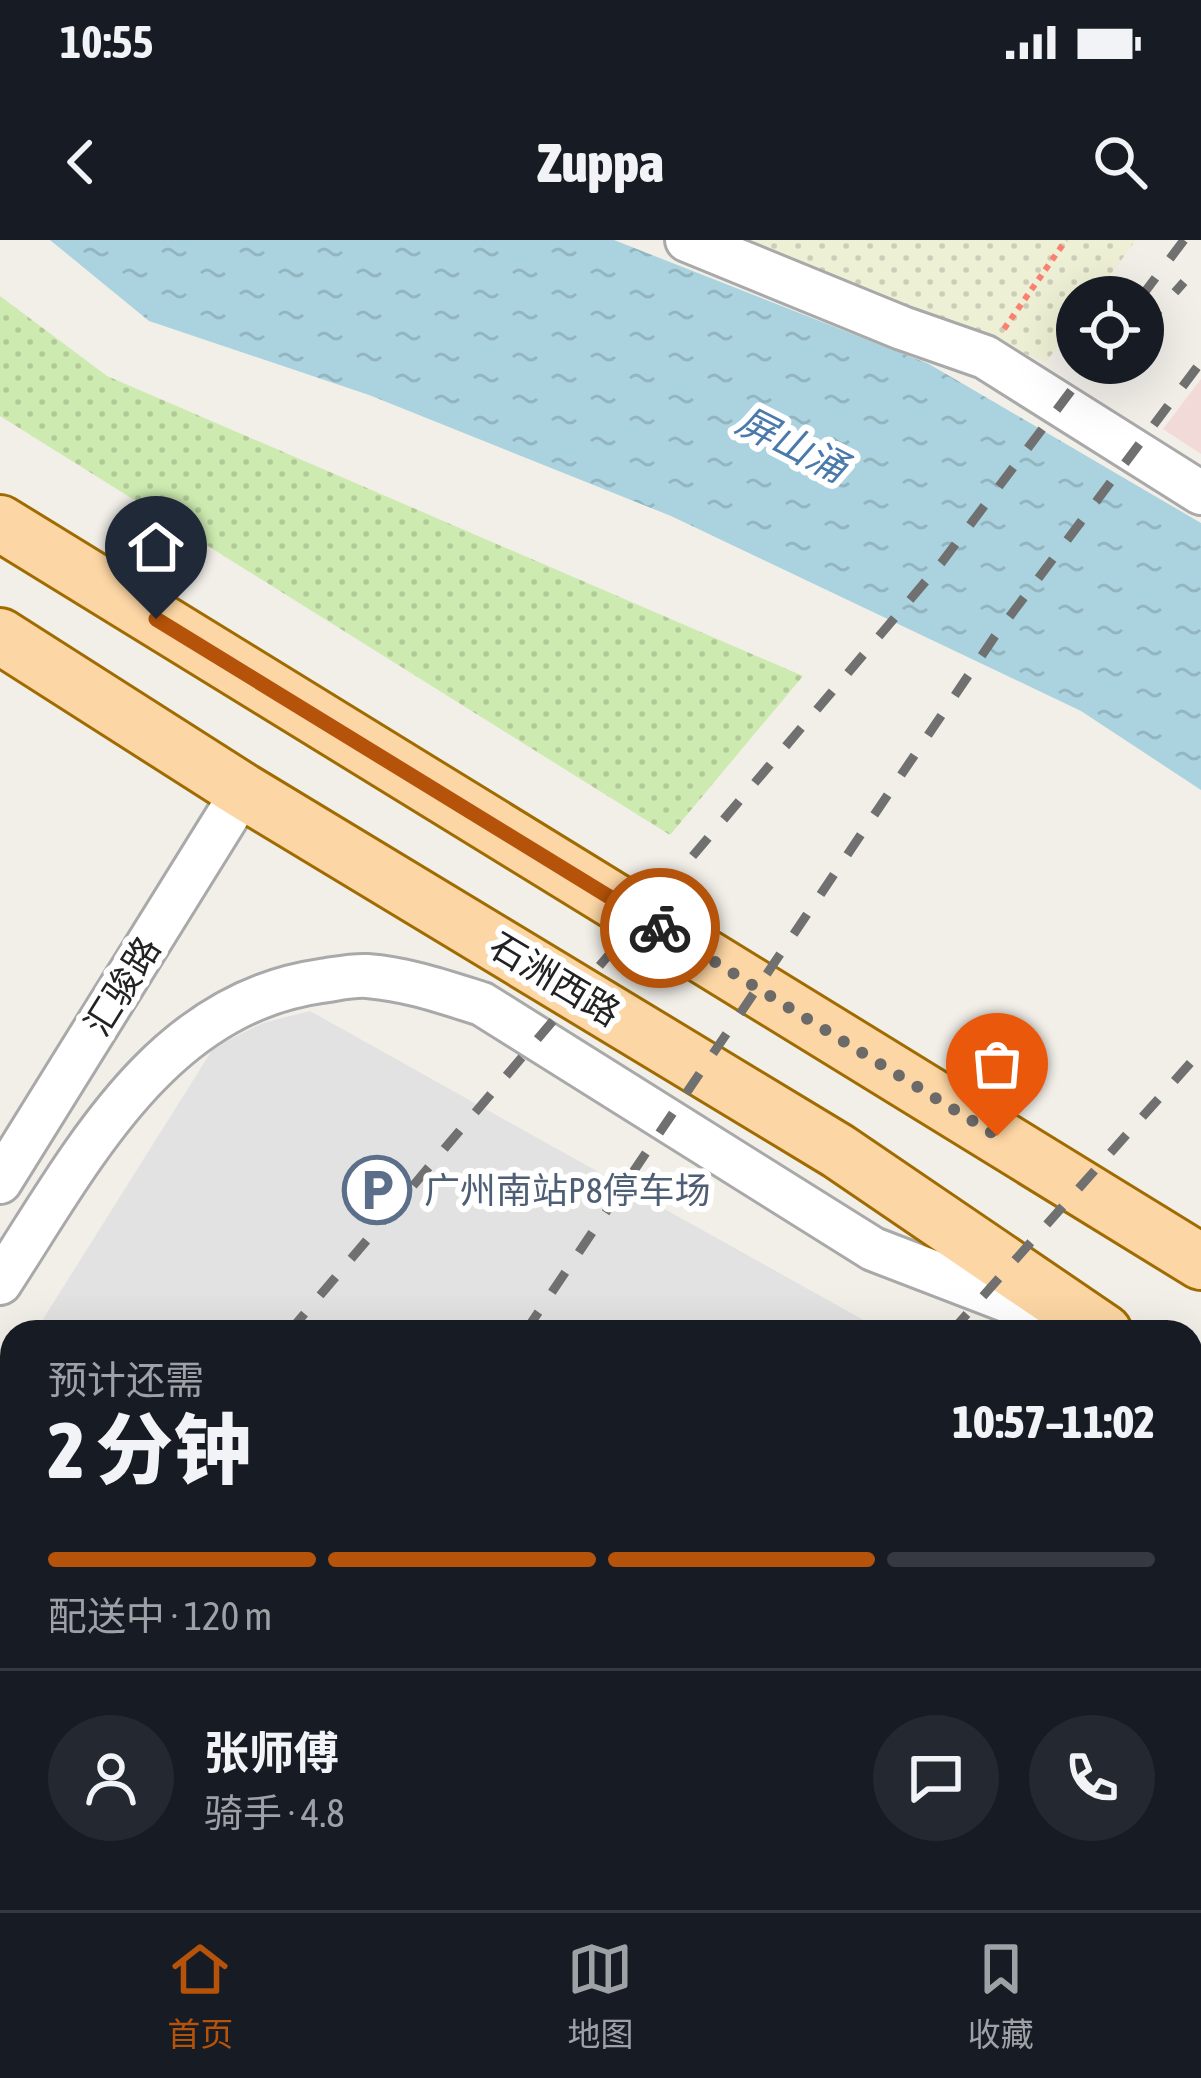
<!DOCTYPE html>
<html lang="zh">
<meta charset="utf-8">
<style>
:root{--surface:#171b24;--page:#242831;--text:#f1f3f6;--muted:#9ea1a6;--line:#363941;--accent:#b45309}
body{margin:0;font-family:"Asap Condensed","Noto Sans SC",sans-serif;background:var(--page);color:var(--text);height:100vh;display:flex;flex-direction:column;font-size:45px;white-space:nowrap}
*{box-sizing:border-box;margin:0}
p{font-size:39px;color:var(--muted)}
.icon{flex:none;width:66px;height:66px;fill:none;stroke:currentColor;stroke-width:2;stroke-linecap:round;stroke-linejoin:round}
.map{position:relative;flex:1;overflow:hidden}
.drawer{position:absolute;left:0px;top:1080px;width:1203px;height:591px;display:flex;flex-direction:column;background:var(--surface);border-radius:36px 36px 0 0;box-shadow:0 12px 48px #0002}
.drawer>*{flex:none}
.controls{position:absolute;left:1056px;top:36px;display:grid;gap:24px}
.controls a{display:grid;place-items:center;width:108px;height:108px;border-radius:50%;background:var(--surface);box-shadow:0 12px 48px #0002;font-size:60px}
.pin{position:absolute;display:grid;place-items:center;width:102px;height:102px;color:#fff;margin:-123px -51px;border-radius:50% 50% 50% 0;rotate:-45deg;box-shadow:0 0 12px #0007}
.pin .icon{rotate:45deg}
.courier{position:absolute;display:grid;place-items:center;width:120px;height:120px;margin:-60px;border:9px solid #b45309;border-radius:50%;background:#fff;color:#222;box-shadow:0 3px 15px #0007}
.headline em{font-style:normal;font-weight:800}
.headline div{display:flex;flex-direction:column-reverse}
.headline{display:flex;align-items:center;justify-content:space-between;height:204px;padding:0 48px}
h1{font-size:78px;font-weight:800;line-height:90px}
.bar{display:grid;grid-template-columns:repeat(4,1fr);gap:18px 12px;align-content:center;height:144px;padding:0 48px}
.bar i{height:15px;border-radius:9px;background:var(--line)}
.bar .current{background:var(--accent)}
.bar p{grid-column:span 4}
.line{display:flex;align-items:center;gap:30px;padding:0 48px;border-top:3px solid var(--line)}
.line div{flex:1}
.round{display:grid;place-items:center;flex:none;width:126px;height:126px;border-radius:63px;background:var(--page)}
.status{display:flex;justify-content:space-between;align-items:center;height:84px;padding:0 60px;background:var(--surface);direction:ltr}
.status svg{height:33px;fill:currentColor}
header{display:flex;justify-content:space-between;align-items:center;height:156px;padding:0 48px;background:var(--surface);font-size:54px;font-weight:800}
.tab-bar{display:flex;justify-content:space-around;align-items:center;height:168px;border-top:3px solid var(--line);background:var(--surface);font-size:33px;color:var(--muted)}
.tab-bar a{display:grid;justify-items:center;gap:6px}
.tab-bar .current{color:var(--accent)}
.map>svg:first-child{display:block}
.commercial{fill:#f2dad9}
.farmland{fill:url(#farmland-dots)}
.grass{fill:url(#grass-dots)}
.parking{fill:#e2e2e2}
.water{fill:url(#water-ripples)}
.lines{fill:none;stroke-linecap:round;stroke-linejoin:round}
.river{stroke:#aad3df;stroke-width:57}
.building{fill:url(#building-hatch);stroke:#c4b6ab;stroke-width:3}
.minor-casing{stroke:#a9a9a9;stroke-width:48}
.major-casing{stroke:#a06b00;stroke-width:60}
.path{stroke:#fa8072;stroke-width:6;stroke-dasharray:6 6;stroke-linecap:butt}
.minor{stroke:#fff;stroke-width:42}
.major{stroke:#fcd6a4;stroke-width:54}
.rail{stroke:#707070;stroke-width:9;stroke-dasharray:24 24;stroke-linecap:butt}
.done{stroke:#6b6a68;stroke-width:12;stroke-dasharray:0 21.6}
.route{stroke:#b45309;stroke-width:15}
.labels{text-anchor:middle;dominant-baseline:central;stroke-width:12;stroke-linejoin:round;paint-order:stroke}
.street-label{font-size:36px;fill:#222;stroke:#fff}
.service-label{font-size:36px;fill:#4e5e75;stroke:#fff;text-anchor:start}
.water-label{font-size:39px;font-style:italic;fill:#4a7aab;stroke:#fff}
</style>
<div class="status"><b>10:55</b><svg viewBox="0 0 49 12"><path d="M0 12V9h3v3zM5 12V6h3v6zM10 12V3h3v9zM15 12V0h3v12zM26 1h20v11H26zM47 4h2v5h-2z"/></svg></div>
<header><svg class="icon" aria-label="back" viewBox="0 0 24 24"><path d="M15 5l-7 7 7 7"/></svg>Zuppa<svg class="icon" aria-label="search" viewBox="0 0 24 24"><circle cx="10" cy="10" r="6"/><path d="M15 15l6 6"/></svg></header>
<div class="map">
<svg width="1201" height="1670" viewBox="0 0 1201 1670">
<defs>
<pattern id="farmland-dots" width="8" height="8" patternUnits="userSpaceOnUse" patternTransform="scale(3)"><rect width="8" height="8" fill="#eef0d5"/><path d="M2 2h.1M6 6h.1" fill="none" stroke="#ccceb7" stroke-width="1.8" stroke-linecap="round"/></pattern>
<pattern id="grass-dots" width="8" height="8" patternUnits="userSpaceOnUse" patternTransform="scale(3)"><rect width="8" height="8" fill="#cdebb0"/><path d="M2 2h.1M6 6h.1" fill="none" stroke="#b0c997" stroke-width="1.8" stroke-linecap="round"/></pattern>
<pattern id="water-ripples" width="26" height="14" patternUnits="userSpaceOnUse" patternTransform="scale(3)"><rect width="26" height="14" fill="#aad3df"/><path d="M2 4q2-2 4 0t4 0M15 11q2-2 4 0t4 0" fill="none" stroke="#92b5bf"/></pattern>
<pattern id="building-hatch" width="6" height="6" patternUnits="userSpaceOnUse" patternTransform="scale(3)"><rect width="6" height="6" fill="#c7bfb8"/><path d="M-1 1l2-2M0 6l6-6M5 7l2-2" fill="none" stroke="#aba49e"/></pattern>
</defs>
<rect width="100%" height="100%" fill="#f2efe9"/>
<polygon class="commercial" points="1201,139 1201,214 1163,189"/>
<polygon class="farmland" points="743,0 1136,0 1094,57 1077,57 1077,80 1046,122"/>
<polygon class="grass" points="0,56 107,136 803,436 670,595 0,176"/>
<g class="parking">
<polygon points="310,771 885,1092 35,1092 214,807 263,783"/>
<polygon points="12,1128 12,1401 0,1394 0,1147"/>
<polygon points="1191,1262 1201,1268 1201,1670 469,1670 450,1659 1191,1659"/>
</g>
<polygon class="water" points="50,0 614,0 929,124 1201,283 1201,550 1081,471 671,276 369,155 149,81"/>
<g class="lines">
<g class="river">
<polyline points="0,1472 12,1479"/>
<polyline points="307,1659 325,1670"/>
</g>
</g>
<polygon class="building" points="0,1513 12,1521 12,1659 141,1659 135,1670 0,1670"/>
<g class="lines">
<g class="minor-casing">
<g id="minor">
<polyline points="687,0 902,88 985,117 1201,253"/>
<polyline points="0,942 243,551"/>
<path d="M 0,1043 C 81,919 159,764 321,741 C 336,739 352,735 367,736 C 407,739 444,752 482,764 L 873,1009 L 1060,1081"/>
</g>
</g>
<g class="major-casing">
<g id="major">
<polyline points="0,283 1201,1022"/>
<polyline points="0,396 243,551 838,911 1104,1092"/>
<polyline points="1191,1147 1201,1152"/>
<polyline points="0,1661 15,1670"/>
</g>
</g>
<polyline class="path" points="1004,89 1066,0"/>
<use href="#minor" class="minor"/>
<use href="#major" class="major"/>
<g class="rail">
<polyline points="1141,57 1184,0"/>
<polyline points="1143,88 1184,42"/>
<polyline points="289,1092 942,322 1092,123"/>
<polyline points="525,1092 995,396 1201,122"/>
<polyline points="951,1092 1201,811"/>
<polyline points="1191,1150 1201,1135"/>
<polyline points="1191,1197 1201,1182"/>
<polyline points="0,1453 12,1437"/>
<polyline points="0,1642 12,1623"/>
<polyline points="17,1670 24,1659"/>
<polyline points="144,1670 151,1659"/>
<polyline points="441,1670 450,1659"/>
<polyline points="859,1670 866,1659"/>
<polyline points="890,1670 896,1659"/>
</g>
</g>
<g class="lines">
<polyline class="done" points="660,688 997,896"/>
<polyline class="route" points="156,379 660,688"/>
</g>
<defs>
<g id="parking-ring" transform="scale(3.45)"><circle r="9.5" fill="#fff" stroke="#5c6f8a" stroke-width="1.5"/><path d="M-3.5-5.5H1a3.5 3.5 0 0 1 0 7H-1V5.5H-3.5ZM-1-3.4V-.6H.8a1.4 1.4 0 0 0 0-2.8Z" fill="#5c6f8a"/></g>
</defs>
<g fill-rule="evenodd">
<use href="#parking-ring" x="377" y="950"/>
</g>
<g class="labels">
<g class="street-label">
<text transform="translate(555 739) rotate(31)">石洲西路</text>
<text transform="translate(122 746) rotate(-58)">汇骏路</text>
</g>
<g class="service-label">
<text x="424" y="950">广州南站P8停车场</text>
</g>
<g class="water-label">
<text transform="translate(792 204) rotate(27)">屏山涌</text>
</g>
</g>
</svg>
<div class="controls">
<a><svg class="icon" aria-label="locate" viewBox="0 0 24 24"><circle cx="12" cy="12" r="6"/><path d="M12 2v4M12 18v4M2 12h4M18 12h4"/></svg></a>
</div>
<div class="pin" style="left:997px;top:896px;background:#ea580c"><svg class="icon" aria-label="bag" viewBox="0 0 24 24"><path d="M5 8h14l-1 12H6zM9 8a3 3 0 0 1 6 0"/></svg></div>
<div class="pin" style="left:156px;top:379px;background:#1f2937"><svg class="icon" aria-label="home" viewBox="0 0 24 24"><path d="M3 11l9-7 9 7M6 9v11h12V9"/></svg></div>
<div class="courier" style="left:660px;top:688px"><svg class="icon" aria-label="bike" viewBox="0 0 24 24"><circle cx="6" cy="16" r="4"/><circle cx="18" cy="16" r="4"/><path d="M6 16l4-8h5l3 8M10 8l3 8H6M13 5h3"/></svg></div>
<section class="drawer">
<div class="headline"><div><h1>2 分钟</h1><p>预计还需</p></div><em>10:57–11:02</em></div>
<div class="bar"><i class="current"></i><i class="current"></i><i class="current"></i><i></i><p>配送中 · 120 m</p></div>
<div class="line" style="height:216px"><a class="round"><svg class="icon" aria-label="person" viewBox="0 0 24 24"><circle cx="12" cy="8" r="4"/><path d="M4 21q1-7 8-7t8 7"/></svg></a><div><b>张师傅</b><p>骑手 · 4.8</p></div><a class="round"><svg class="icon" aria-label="chat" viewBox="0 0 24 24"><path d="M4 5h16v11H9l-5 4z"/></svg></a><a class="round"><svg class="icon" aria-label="phone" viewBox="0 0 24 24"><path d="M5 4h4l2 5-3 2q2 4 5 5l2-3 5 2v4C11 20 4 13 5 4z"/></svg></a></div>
</section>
</div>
<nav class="tab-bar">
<a class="current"><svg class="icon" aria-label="home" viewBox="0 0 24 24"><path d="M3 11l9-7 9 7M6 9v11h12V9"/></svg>首页</a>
<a><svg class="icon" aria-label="map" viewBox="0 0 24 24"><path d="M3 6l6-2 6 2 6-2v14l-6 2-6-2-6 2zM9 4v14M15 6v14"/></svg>地图</a>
<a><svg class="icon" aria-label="saved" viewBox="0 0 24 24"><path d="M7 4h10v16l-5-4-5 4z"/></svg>收藏</a>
</nav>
